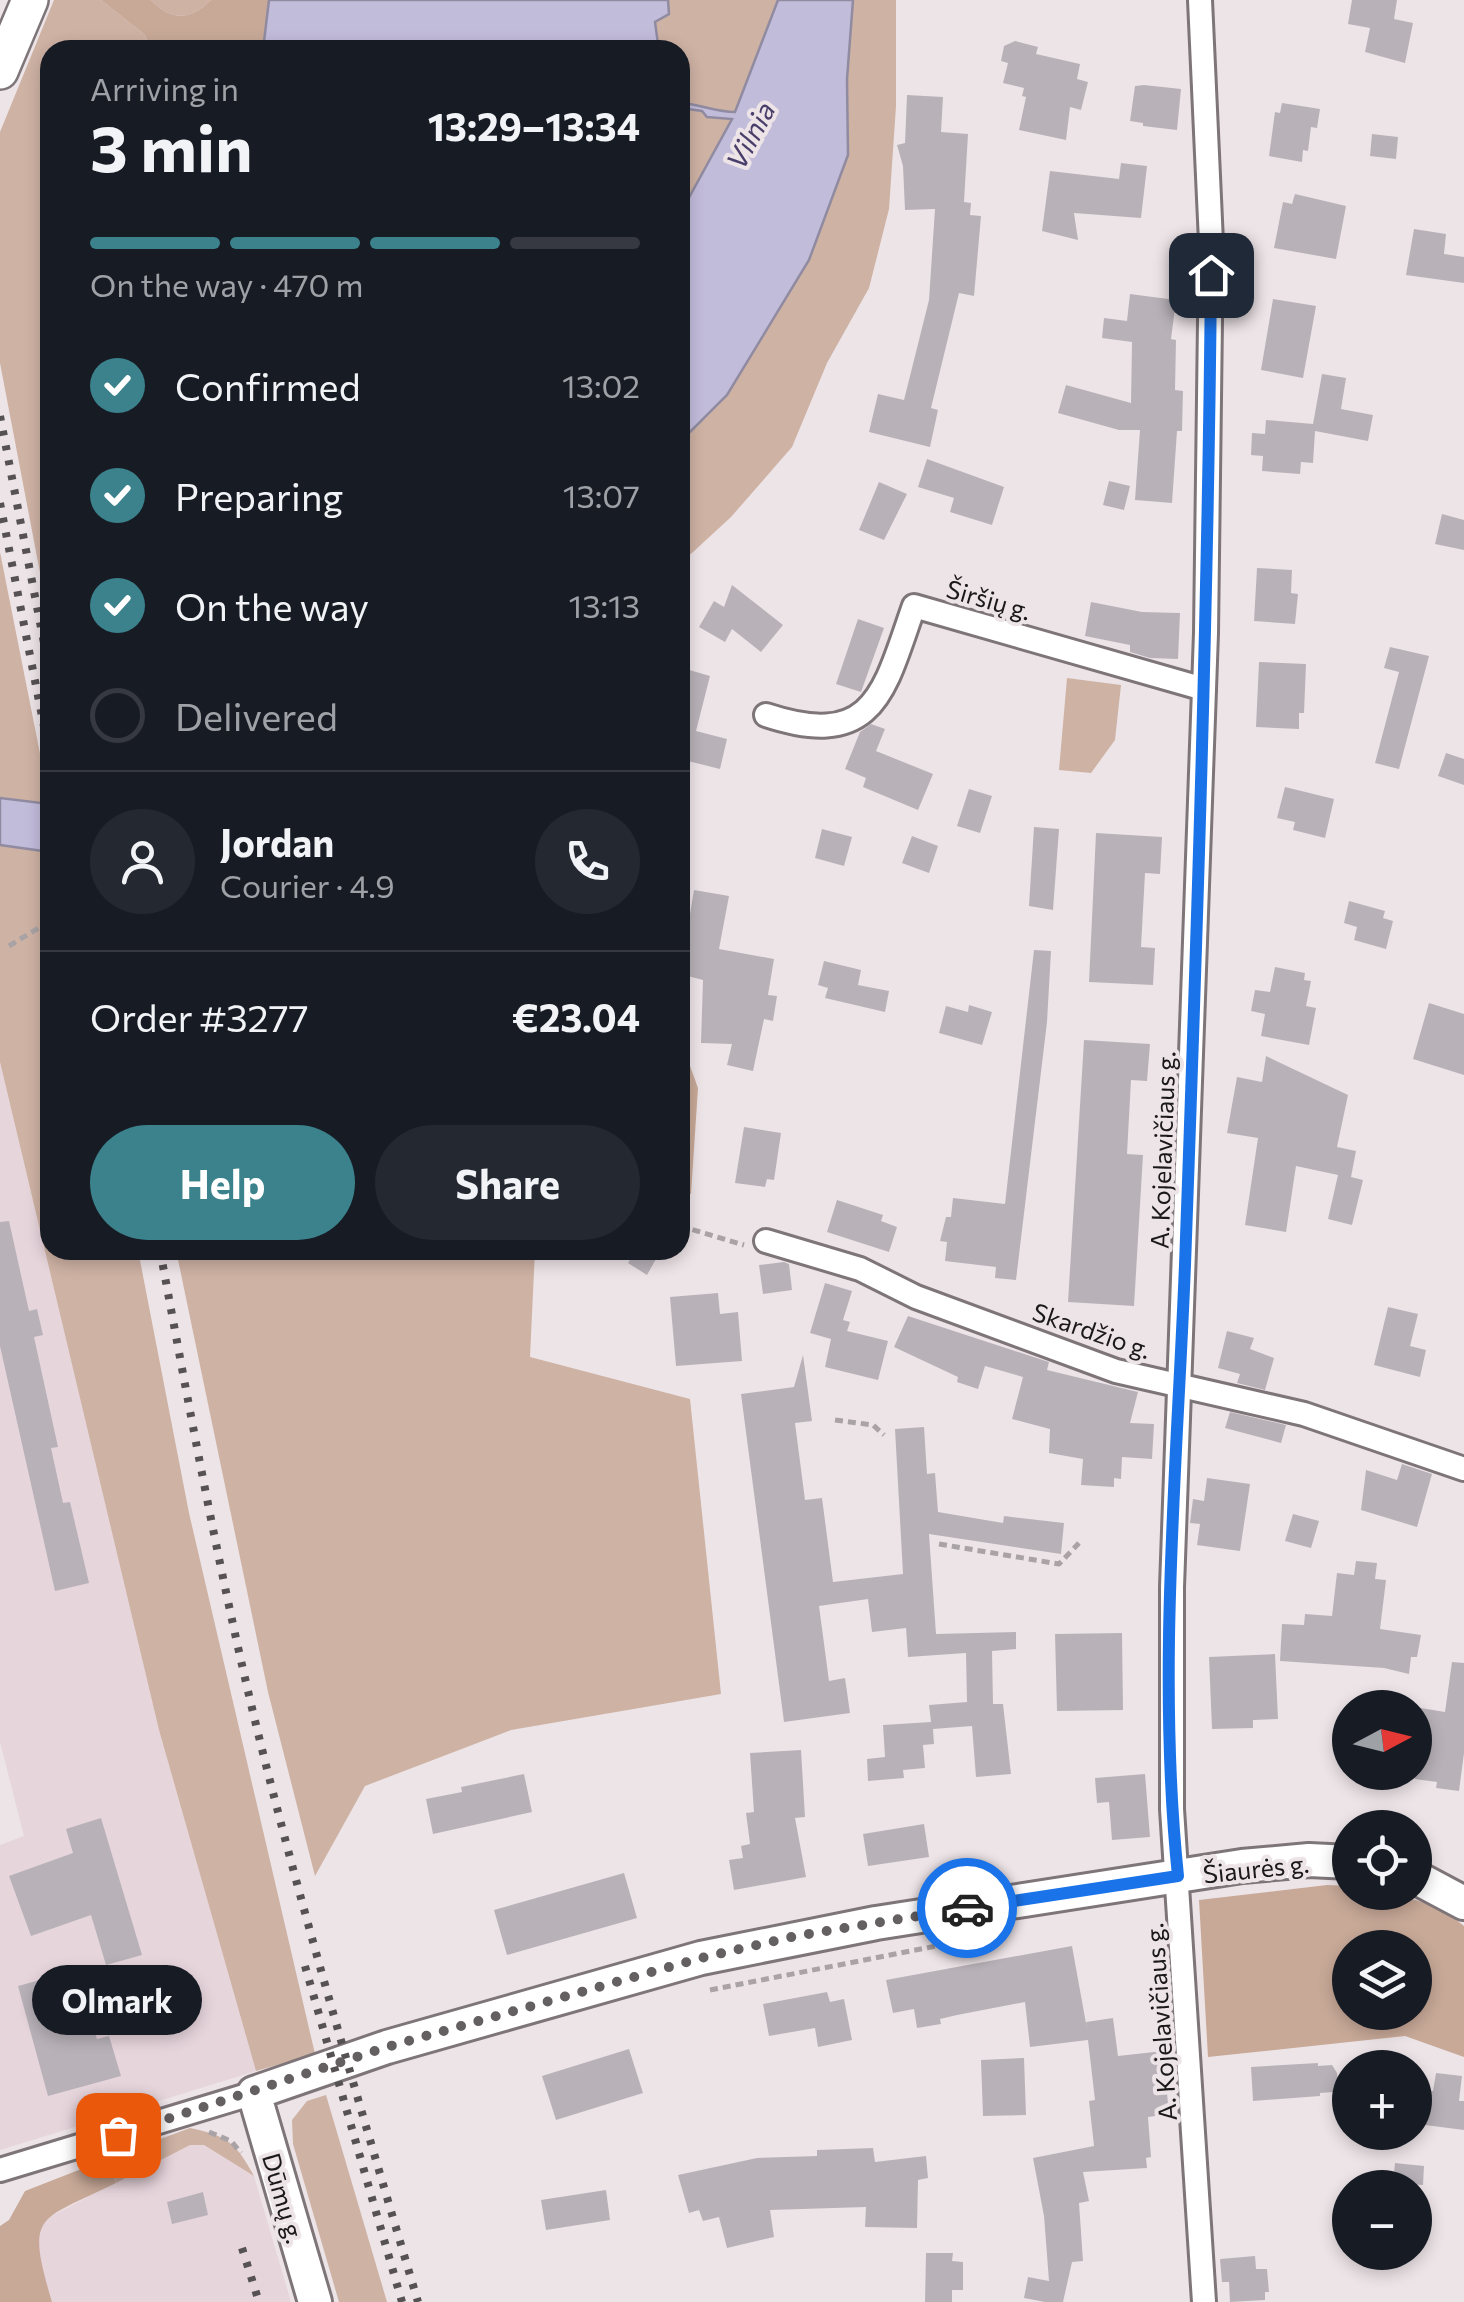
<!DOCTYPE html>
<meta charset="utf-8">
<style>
:root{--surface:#171b24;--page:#242831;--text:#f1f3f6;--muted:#9ea1a6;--line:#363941;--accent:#3b828c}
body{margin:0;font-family:Commissioner,sans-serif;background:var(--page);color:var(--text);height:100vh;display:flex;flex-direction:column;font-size:38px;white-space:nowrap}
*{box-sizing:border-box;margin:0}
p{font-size:32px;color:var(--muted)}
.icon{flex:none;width:55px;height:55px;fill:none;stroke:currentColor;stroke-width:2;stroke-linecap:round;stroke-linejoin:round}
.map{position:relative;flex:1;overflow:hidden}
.side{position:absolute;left:40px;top:40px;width:650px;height:1220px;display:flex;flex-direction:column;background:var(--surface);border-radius:30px;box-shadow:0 5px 15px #0003}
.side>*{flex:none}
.needle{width:65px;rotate:83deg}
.controls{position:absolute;left:1332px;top:1690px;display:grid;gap:20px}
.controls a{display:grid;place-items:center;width:100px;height:100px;border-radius:50%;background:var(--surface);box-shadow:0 5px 15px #0003;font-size:50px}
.pin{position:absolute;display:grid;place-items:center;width:85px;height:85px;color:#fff;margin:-42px;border-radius:20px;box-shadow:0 5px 15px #0006}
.courier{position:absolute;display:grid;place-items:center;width:100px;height:100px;margin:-50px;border:8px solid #1a73e8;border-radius:50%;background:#fff;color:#222;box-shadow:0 2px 12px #0007}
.bubble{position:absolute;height:70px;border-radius:35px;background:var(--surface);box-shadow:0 5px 15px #0003;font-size:32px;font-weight:700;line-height:70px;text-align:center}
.head em{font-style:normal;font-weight:700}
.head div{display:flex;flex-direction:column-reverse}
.head{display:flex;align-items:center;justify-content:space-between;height:170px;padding:0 50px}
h1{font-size:65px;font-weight:700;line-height:75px}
.bar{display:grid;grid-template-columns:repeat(4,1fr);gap:15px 10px;align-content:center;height:120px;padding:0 50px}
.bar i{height:12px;border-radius:8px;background:var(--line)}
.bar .selected{background:var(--accent)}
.bar p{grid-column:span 4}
.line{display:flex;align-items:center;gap:25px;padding:0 50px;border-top:2px solid var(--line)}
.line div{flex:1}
.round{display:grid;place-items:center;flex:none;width:105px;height:105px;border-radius:52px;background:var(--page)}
ol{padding:0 50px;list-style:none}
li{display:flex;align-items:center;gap:30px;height:110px}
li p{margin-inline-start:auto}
li .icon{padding:10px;border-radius:50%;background:var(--accent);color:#fff;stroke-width:4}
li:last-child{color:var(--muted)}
li i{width:55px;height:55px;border:5px solid var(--line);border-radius:50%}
.primary-button{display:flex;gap:20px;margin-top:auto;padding:20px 50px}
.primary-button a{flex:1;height:115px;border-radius:60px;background:var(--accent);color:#fff;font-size:40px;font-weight:700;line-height:115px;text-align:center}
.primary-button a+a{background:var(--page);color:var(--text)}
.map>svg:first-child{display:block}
.built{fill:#e7d5dc}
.green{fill:#ceb2a4}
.forest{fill:#c8a998;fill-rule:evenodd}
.water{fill:#c2bcdb;stroke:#908ba1;stroke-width:2.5}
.building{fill:#b8b2b8}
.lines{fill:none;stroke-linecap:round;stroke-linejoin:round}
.minor-casing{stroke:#7e7579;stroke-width:28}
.secondary-casing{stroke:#7e7579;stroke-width:38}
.primary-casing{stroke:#7e7579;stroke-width:40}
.path{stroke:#aaa3a5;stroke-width:5;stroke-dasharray:8 5;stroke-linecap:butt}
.minor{stroke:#fff;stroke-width:22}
.secondary{stroke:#fff;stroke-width:32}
.primary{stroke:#fff;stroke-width:35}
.rail{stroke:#565153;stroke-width:8;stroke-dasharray:5 10;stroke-linecap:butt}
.done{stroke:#645f61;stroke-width:10;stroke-dasharray:0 18}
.route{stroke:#1a73e8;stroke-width:12}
.labels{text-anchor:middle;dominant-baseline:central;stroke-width:8;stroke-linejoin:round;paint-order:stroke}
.street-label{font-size:25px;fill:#1b1819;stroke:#ede4e7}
.water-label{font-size:28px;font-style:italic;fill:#493e6a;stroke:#ede4e7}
</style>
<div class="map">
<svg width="1464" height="2302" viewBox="0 0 1464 2302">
<rect width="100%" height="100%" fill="#ede4e7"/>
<g class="built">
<polygon points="0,1062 159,1730 256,2071 0,2150 0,1845 24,1836 0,1742"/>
<polygon points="189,2145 204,2145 254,2176 291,2302 52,2302 38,2257 37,2236 45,2219"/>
</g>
<g class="green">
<polygon points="54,0 101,0 145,35 150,50 50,50 50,625 0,363 0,132"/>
<path d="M 151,0 L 211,0 C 191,20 172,22 151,0 Z"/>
<path d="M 668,0 L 778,0 L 735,112 C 715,112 700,104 680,103 L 680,50 L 648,50 L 658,44 L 655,22 L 669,14 Z"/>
<polygon points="853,0 896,0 896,106 889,209 869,288 827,363 792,447 731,517 680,564 680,442 727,395 848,155 847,79"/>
<polygon points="680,108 702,111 707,117 733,118 680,214"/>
<polygon points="0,552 50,804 0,797"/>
<polygon points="1067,678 1121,685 1115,740 1091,773 1059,770"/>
<polygon points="0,845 50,852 50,1250 138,1250 189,1513 315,2054 256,2071 159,1730 0,1062"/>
<polygon points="176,1250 535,1250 530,1357 690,1399 721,1694 511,1730 365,1786 315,1876 268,1692"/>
<polygon points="326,2095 387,2302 339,2302 293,2144 292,2120 307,2101"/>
<path d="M 190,2128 C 228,2136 236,2143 254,2176 L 204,2145 L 190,2145 L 116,2183 L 107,2159 Z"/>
</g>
<g class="forest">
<path d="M 101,0 L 151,0 C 172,22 191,20 211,0 L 269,0 L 263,50 L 150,50 L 145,35 Z"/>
<polygon points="680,1063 690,1066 698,1088 691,1194 680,1191"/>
<path d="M 1327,1885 L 1350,1886 L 1350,1892 C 1391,1892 1431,1898 1464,1926 L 1464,2057 L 1405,2036 L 1208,2057 L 1199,1900 ZM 1350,1948 L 1415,1948 L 1415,2012 L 1350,2012 Z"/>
<path d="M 107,2159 L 116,2183 C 38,2222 25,2211 52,2302 L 0,2302 L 0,2226 L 9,2220 L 25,2191 Z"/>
</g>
<g class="water">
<polygon points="269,0 668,0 669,14 655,22 658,44 648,50 263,50"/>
<path d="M 778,0 L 853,0 L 847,79 L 848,155 L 809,260 L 727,395 L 680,442 L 680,214 L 732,119 L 707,117 L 702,111 L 680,108 L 680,103 C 700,104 715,112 735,112 Z"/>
<polygon points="0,798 50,804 50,852 0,845"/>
</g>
<g class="building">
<polygon points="1352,0 1397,0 1394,19 1413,23 1405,63 1365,52 1370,28 1348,24"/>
<polygon points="1015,41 1038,47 1036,54 1080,64 1077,79 1088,82 1081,110 1070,107 1066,140 1019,130 1026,97 1022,96 1024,88 1003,83 1008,63 1001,61 1004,46"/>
<polygon points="1144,85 1181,89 1177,130 1143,126 1143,123 1130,121 1135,86"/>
<polygon points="907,95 943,97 941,132 968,134 964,202 971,203 970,215 981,216 974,296 959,293 931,408 938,410 930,447 869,432 878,394 904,400 929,300 935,209 905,210 903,166 897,145 905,143"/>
<polygon points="1282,103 1320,109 1317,128 1311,127 1308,151 1303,150 1302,162 1269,156 1275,112 1280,113"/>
<polygon points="1372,134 1398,137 1396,159 1370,156"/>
<polygon points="1121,163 1147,166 1141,218 1074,213 1078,240 1042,231 1050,171 1119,179"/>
<polygon points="1295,194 1346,206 1336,259 1274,248 1283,202 1292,204"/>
<polygon points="1414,229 1446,234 1444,254 1464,257 1464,283 1406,275"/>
<polygon points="1130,294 1176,300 1171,339 1176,340 1175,390 1183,391 1182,431 1177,431 1172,503 1135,500 1140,430 1119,430 1058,413 1066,385 1131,403 1132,342 1102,338 1104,318 1127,321"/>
<polygon points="1273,299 1316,306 1303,378 1261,370"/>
<polygon points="1322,374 1346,378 1341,409 1373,415 1368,441 1315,431 1313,463 1301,462 1300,474 1262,471 1263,456 1251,455 1252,433 1265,434 1266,420 1313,424"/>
<polygon points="927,459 1004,487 992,525 950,512 954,498 918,487"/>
<polygon points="1109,481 1130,486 1124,510 1103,505"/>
<polygon points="879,482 907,494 884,540 859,530"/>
<polygon points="1442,514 1464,520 1464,550 1435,544"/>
<polygon points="1257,568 1292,570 1291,593 1298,594 1295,624 1254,621"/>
<polygon points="732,585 783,625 761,652 732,629 725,642 699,627 714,601 724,607"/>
<polygon points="1091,602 1142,612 1180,613 1178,659 1150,658 1130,652 1130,645 1085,636"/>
<polygon points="858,619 884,628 861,692 836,684"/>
<polygon points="1390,647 1429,656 1399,769 1375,763 1399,672 1384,668"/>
<polygon points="1259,662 1306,664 1304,713 1299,713 1299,729 1256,727"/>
<polygon points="686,669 710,676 696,731 727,739 720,769 688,761 687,765 680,764 680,690"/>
<polygon points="871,724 885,729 876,751 933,774 918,810 863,787 866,778 845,769 860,732"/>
<polygon points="1446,753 1464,759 1464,785 1438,776"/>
<polygon points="1285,787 1334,799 1325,838 1293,830 1295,822 1277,818"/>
<polygon points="969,789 992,796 980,833 957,826"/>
<polygon points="1034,827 1059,829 1053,910 1029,906"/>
<polygon points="822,829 852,837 844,866 815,858"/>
<polygon points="1096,833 1162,837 1160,874 1145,873 1141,947 1155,948 1153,985 1089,982"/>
<polygon points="912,836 938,846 929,873 902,863"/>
<polygon points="694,890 729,896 719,949 774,959 768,995 777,996 773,1021 764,1019 753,1071 727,1065 732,1044 701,1043 703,980 680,974"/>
<polygon points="1349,901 1385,911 1383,918 1393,921 1386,949 1354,940 1357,927 1344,923"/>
<polygon points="1034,950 1051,951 1047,1022 1016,1280 995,1278 996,1267 945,1261 947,1242 940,1241 946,1217 951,1217 953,1198 1005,1204"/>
<polygon points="824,961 861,970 858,985 889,991 885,1012 825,998 828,988 818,985"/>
<polygon points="1275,967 1305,973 1304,980 1311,981 1306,1006 1316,1008 1309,1045 1261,1036 1265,1014 1251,1011 1255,990 1270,992"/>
<polygon points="1429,1003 1464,1014 1464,1075 1413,1059"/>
<polygon points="969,1005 992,1012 982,1045 939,1033 946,1006 968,1012"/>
<polygon points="1084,1040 1150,1044 1147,1081 1131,1080 1127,1154 1143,1155 1134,1306 1068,1302"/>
<polygon points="1266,1056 1348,1095 1337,1147 1356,1151 1351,1177 1363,1180 1352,1225 1328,1219 1338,1175 1296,1166 1286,1232 1245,1225 1258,1138 1227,1133 1237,1077 1262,1082"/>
<polygon points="744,1127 781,1133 774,1180 767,1179 765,1187 735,1183"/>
<polygon points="837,1200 883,1215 881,1221 897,1227 889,1252 827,1232"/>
<polygon points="9,1221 29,1311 37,1309 43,1335 34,1337 58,1447 51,1448 63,1503 70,1502 89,1583 55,1591 0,1346 0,1222"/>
<polygon points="636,1250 661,1250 647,1275 628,1263"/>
<polygon points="784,1262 789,1264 792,1290 763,1294 759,1265"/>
<polygon points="825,1283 852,1291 843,1320 850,1322 847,1331 888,1341 878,1380 825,1367 831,1339 810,1333"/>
<polygon points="718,1293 720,1314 738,1312 742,1361 676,1366 670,1297"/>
<polygon points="1388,1307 1418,1314 1410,1346 1426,1350 1420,1377 1374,1365"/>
<polygon points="908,1316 1049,1362 1047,1370 1138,1392 1130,1423 1154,1424 1152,1459 1122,1457 1121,1479 1114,1478 1114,1487 1081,1485 1083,1459 1049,1453 1050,1429 1012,1419 1023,1377 985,1366 978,1389 957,1382 958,1377 894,1347"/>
<polygon points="1227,1331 1254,1338 1250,1349 1274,1358 1265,1390 1237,1383 1240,1374 1218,1368"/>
<polygon points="803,1355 812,1421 795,1423 805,1500 822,1498 833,1582 903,1574 895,1429 924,1427 927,1474 935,1473 938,1512 1003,1523 1004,1516 1064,1523 1061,1554 929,1534 936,1634 1016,1632 1016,1649 992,1651 993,1704 1003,1704 1011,1774 976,1777 972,1726 933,1729 934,1744 923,1745 925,1768 903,1770 904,1778 868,1781 867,1759 885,1757 883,1725 931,1722 929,1705 967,1702 966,1653 908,1657 906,1628 872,1632 868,1599 819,1606 829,1681 845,1678 850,1713 784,1722 741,1394 794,1387"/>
<polygon points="1230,1412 1286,1425 1281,1443 1225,1428"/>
<polygon points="1402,1464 1432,1474 1417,1527 1361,1510 1366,1470 1397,1480"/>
<polygon points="1207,1478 1250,1484 1240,1551 1197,1545 1200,1524 1190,1523 1193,1499 1204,1501"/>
<polygon points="1293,1514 1319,1521 1311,1548 1285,1541"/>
<polygon points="1356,1561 1377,1563 1375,1579 1386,1580 1380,1629 1421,1635 1417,1657 1411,1657 1409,1674 1384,1668 1280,1661 1282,1624 1304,1625 1305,1614 1332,1616 1337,1573 1354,1575"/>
<polygon points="1122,1633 1123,1710 1057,1711 1055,1634"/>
<polygon points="1275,1654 1278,1719 1253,1720 1253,1728 1212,1729 1209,1657"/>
<polygon points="1452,1662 1464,1663 1464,1753 1459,1791 1436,1788 1437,1782 1415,1779 1415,1707 1445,1712"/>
<polygon points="801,1750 805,1817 795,1818 806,1877 734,1890 729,1860 743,1858 741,1846 750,1844 746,1813 754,1812 750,1753"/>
<polygon points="524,1774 532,1812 433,1834 426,1799 462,1792 461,1787"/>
<polygon points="1145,1774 1150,1837 1112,1840 1109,1802 1097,1803 1095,1778"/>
<polygon points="101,1818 142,1955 106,1965 91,1915 31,1936 9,1876 73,1853 66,1829"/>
<polygon points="924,1824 929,1857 868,1866 863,1834"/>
<polygon points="624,1873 637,1918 507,1955 494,1910"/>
<polygon points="1072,1946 1087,2029 1086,2022 1113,2018 1118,2056 1163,2051 1169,2114 1148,2117 1151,2157 1146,2158 1147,2168 1083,2172 1089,2201 1079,2203 1083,2261 1072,2262 1063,2302 1045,2302 1024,2298 1028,2277 1049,2281 1044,2216 1033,2158 1094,2146 1089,2101 1095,2100 1088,2040 1030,2047 1025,2002 957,2015 940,2019 941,2024 917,2028 914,2009 893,2013 886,1980"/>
<polygon points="77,1970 97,2039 109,2036 121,2076 48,2096 18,1986"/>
<polygon points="827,1992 830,2002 844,1999 852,2040 818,2047 815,2028 769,2036 763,2004"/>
<polygon points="629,2049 643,2093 556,2120 542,2076"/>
<polygon points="1024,2058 1026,2115 983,2116 981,2060"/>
<polygon points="1318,2063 1318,2066 1332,2065 1337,2073 1338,2083 1333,2092 1320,2093 1320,2096 1253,2101 1251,2067"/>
<polygon points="1436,2073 1462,2076 1459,2101 1464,2101 1464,2130 1425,2125 1429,2091 1433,2091"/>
<polygon points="873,2148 875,2162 926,2156 928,2178 918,2180 917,2228 865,2227 866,2207 770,2210 774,2237 727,2248 719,2217 703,2221 699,2210 689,2213 678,2175 757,2158 817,2156 817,2150"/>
<polygon points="1395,2163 1424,2166 1423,2185 1393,2183"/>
<polygon points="606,2190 610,2220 546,2230 541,2200"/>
<polygon points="203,2192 208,2215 172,2224 167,2202"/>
<polygon points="926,2253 953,2253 952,2261 963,2262 963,2290 952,2290 952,2302 925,2302"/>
<polygon points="1255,2256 1256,2269 1267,2269 1269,2292 1265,2292 1265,2300 1230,2302 1229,2282 1222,2282 1220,2259"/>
</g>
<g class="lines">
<g class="minor-casing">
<g id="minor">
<polyline points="1200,0 1211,242 1206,633 1172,1587 1172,1809 1204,2302"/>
<path d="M 766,715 C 875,751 884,691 914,606 L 1204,689"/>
<polyline points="766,1241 860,1269 916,1297 1116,1371 1304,1414 1464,1469"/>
<polyline points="0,2170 254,2093"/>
</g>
</g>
<g class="secondary-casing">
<g id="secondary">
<polyline points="1415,1877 1464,1903"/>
<polyline points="315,2302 254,2093 387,2047 701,1958 876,1923 1242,1866 1309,1860 1350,1862"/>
</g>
</g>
<g class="primary-casing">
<polyline id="primary" points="0,71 30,0"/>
</g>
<g class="path">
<polyline points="9,946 50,921"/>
<polyline points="680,1226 744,1245"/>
<polyline points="835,1420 873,1425 884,1435"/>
<polyline points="939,1544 1059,1564 1079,1543"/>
<polyline points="710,1990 957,1942"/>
<polyline points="209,2132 231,2141 241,2153"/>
</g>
<use href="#minor" class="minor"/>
<use href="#secondary" class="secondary"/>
<use href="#primary" class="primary"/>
<g class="rail">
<polyline points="0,416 50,674"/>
<polyline points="0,503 50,757"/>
<path d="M 160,1250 C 190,1411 219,1573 258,1733 C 305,1924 362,2113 418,2302"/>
<polyline points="305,1966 402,2302"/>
<polyline points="242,2248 259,2302"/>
</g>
</g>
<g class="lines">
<polyline class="done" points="118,2135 387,2047 701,1958 796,1936 967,1908"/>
<path class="route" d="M 967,1908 L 1178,1876 C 1157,1674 1177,1468 1185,1265 C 1197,935 1208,605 1211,275"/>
</g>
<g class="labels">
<g class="street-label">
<text transform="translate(989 599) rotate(16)">Širšių g.</text>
<text transform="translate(1162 1150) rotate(-88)">A. Kojelavičiaus g.</text>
<text transform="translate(1092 1330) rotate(19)">Skardžio g.</text>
<text transform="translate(1256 1868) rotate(-6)">Šiaurės g.</text>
<text transform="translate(1160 2022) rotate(-94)">A. Kojelavičiaus g.</text>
<text transform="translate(284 2198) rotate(74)">Dūmų g.</text>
</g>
<g class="water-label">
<text transform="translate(750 135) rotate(-62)">Vilnia</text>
</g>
</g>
</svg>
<div class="controls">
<a><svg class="needle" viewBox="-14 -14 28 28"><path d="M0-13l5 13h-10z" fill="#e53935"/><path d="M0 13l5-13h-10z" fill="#9ea1a6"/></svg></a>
<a><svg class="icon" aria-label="locate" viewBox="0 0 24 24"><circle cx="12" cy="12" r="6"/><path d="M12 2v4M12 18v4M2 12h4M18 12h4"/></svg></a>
<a><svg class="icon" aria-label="layers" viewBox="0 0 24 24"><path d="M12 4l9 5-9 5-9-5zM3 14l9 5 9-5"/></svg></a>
<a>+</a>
<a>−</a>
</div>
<div class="pin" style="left:118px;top:2135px;background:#ea580c"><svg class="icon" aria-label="bag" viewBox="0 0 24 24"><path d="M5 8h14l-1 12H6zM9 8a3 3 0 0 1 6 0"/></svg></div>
<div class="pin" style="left:1211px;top:275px;background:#1f2937"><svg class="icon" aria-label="home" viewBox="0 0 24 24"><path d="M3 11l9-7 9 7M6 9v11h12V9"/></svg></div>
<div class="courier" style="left:967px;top:1908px"><svg class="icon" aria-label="car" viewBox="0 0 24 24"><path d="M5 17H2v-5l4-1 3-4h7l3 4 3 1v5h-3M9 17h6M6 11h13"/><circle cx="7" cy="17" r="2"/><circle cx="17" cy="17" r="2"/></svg></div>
<div class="bubble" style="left:32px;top:1965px;width:170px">Olmark</div>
<section class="side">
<div class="head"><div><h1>3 min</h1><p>Arriving in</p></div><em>13:29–13:34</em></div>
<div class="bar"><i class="selected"></i><i class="selected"></i><i class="selected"></i><i></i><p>On the way · 470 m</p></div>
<ol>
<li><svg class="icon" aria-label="check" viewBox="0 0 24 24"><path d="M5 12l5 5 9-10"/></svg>Confirmed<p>13:02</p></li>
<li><svg class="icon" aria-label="check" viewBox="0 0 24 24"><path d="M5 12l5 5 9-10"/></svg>Preparing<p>13:07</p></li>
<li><svg class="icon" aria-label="check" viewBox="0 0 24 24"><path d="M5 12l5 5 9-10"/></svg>On the way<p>13:13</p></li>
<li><i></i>Delivered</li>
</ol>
<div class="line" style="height:180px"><a class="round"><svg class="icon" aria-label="person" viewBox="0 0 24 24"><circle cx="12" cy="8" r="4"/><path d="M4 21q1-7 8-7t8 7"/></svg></a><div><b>Jordan</b><p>Courier · 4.9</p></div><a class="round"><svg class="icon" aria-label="phone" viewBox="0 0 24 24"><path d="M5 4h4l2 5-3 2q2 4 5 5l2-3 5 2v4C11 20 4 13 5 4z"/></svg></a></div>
<div class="line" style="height:130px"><div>Order #3277</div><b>€23.04</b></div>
<div class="primary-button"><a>Help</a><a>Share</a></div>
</section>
</div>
